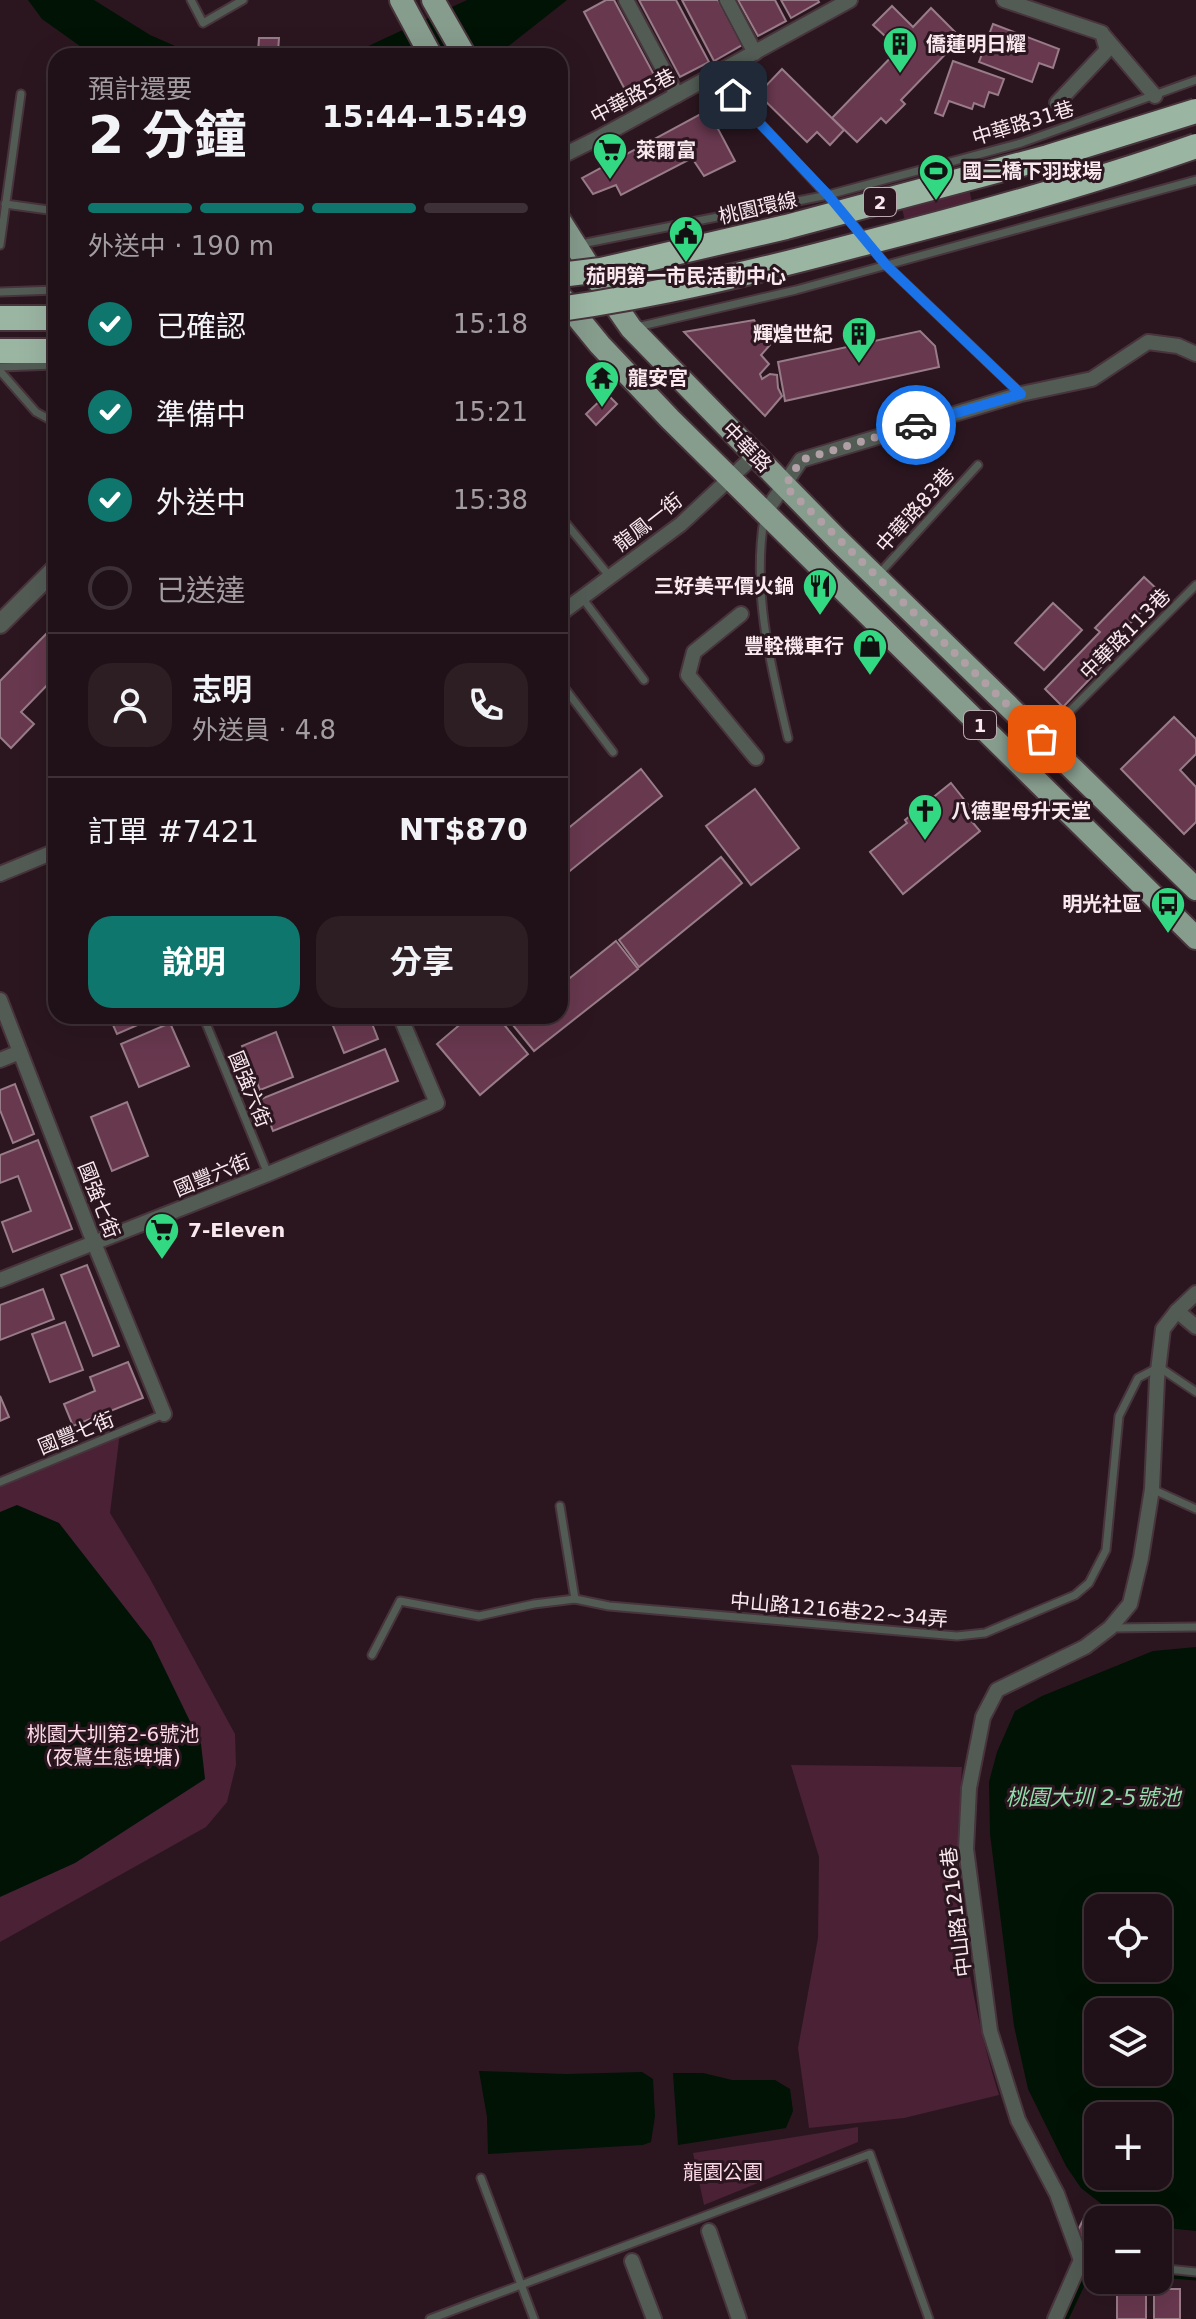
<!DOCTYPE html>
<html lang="zh-TW">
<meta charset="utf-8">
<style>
:root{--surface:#201017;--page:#2d1e24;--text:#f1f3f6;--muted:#a29da1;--line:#3d3036;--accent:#0f766e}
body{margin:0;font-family:"DejaVu Sans","Noto Sans TC",sans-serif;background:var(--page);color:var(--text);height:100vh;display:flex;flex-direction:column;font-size:30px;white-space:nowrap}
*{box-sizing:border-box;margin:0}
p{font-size:26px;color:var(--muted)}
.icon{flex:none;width:44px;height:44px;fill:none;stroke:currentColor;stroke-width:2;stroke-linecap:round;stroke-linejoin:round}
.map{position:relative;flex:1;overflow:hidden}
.panel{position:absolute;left:48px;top:48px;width:520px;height:976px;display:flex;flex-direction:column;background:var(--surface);border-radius:24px;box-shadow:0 8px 32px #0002,0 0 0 2px var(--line)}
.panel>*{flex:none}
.controls{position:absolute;left:1084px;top:1894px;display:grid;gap:16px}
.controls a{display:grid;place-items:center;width:88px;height:88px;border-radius:16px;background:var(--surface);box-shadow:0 8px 32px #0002,0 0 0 2px var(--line);font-size:40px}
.pin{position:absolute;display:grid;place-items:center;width:68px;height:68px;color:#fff;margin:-34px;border-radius:16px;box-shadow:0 4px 12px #0006}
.courier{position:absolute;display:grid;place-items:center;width:80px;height:80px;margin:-40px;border:6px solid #1a73e8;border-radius:50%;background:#fff;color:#222;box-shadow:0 2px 10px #0007}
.headline em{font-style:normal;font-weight:700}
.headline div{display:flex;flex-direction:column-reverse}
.headline{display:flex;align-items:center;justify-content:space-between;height:136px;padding:0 40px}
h1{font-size:52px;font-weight:700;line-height:60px}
.bar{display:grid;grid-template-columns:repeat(4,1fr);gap:12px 8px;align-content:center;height:96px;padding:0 40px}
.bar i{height:10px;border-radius:6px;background:var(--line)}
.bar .current{background:var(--accent)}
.bar p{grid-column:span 4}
.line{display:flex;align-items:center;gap:20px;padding:0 40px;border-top:2px solid var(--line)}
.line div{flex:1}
.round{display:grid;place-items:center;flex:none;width:84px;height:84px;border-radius:24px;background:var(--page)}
ol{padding:0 40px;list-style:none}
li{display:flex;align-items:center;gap:24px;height:88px}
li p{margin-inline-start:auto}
li .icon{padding:8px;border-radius:50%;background:var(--accent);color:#fff;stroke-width:4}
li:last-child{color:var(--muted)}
li i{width:44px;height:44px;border:4px solid var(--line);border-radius:50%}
.action{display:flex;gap:16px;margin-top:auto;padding:16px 40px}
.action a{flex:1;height:92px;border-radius:24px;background:var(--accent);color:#fff;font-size:32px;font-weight:700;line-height:92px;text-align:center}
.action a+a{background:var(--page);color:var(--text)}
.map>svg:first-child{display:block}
.green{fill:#4a2135}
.water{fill:#001305;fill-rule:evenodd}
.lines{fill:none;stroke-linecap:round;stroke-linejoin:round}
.stream{stroke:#001305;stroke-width:5}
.building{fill:#68384f;stroke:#987c88;stroke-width:2}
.service-casing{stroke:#48343c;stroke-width:11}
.minor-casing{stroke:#48343c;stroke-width:18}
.tertiary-casing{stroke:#48343c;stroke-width:22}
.primary-casing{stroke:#48343c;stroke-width:26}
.motorway-casing{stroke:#48343c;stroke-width:28}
.service{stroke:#525c55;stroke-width:7}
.minor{stroke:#525c55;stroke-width:14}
.tertiary{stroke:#525c55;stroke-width:18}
.primary{stroke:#869c8d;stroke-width:22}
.motorway{stroke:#9bb5a3;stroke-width:24}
.motorway-bridge-casing{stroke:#48343c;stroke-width:28;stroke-linecap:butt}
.motorway-bridge{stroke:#9bb5a3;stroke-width:24}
.done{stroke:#b19fa6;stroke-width:8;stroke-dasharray:0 14.4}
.route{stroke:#1a73e8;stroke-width:10}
.labels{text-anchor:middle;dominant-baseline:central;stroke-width:6;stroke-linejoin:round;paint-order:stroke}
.shield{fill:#2b161f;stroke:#bbaab1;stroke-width:2}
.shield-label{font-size:18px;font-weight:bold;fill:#f9e9ef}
.poi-label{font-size:20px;font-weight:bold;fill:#f9e9ef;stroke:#2b161f;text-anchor:start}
.street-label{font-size:20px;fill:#f9e9ef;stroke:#2b161f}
.park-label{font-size:20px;fill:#fbd9e6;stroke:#2b161f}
.water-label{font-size:22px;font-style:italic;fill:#90dcaa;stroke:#2b161f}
</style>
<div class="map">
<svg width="1196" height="2319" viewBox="0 0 1196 2319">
<rect width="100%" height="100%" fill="#2b161f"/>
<g class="green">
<polygon points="967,178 973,208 906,225 899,196"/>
<polygon points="120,1432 110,1513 149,1577 235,1734 236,1765 227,1802 206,1827 0,1942 0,1483"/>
<path d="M 791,1765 L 962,1767 C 960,1802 957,1837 958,1872 C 963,1948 976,2022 999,2095 L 904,2118 L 809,2128 L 798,2048 L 818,1938 L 819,1857 Z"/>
<polygon points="858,2127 858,2142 704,2205 693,2153"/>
</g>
<g class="water">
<polygon points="28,0 94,0 150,35 198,56 94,56 42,19"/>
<polygon points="467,0 567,0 506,48 487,56 347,56"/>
<polygon points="17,1505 59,1523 151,1641 201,1744 205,1779 75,1863 0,1897 0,1512"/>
<path d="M 1196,1647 L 1196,2231 L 1158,2227 L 1158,2220 L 1133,2220 L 1108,2209 L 1081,2188 L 1066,2166 L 1028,2089 L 1014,2026 L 990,1834 L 989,1782 L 997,1752 L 1015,1711 L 1042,1696 L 1153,1651 ZM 1098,1908 L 1158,1908 L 1158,1968 L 1098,1968 ZM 1158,2012 L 1158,2072 L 1098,2072 L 1098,2012 ZM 1098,2116 L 1158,2116 L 1158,2176 L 1098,2176 Z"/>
<polygon points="479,2071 566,2074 642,2072 653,2079 655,2116 651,2142 643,2145 488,2154 487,2117"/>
<polygon points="673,2073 703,2073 732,2080 775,2080 790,2089 793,2111 786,2128 678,2145"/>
</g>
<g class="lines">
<g class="stream">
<polyline points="1158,2275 1196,2278"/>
<polyline points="1066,2319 1089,2270 1098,2270"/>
</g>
</g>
<g class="building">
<polygon points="606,0 614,0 661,88 632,103 584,12"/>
<polygon points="639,0 676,0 709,62 680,77"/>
<polygon points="682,0 718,0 742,45 714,61"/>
<polygon points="738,0 775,0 786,21 758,36"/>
<polygon points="781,0 818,0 819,2 791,18"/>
<polygon points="892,6 913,27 931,8 961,38 901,100 905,104 886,123 881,118 857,142 832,118 899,49 873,25"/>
<polygon points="993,24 1059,49 1053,68 1039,63 1032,82 979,62"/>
<polygon points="259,38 279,38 278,52 258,52"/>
<polygon points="953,61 1004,79 998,95 989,92 984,107 974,103 972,109 949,101 943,116 935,113"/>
<polygon points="782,69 844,130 830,145 817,132 807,142 758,94"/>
<polygon points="708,110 735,161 704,176 692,158 621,195 616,185 593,194 582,178"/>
<polygon points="754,320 770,345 761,355 769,364 760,374 762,379 770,374 777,375 778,388 782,396 765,416 684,332"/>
<polygon points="920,331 935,346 939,367 785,401 778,362"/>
<polygon points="607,394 617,404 596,425 586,414"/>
<polygon points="1144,577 1160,592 1118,636 1123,644 1063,707 1045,689 1100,632 1095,628"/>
<polygon points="1053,603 1082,630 1044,670 1015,643"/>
<polygon points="52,628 56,632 56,676 21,712 34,724 11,748 0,737 0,681"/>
<polygon points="1174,717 1196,739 1196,754 1180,770 1196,787 1196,822 1184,834 1121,769"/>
<polygon points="641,769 662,796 560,879 560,835"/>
<polygon points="951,783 974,812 968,817 980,831 903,894 870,852 907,823 905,820"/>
<polygon points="755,789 799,848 751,885 706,826"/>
<polygon points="721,857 742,883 639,967 619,940"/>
<polygon points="616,941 638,969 534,1051 512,1024 522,1016 560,1016 560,986"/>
<polygon points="109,1016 158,1016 117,1034"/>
<polygon points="329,1016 369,1016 378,1039 344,1053"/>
<polygon points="470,1016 497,1016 528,1054 480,1095 437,1044"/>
<polygon points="170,1023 189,1066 139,1087 121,1044"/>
<polygon points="276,1032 293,1077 260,1090 242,1046"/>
<polygon points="385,1049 398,1081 273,1131 261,1099"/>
<polygon points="15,1084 34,1134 13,1143 0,1110 0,1090"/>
<polygon points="127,1102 148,1156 112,1171 91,1117"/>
<polygon points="38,1140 72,1229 13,1252 2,1222 31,1211 18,1176 0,1183 0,1155"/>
<polygon points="87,1265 119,1346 93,1356 61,1275"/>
<polygon points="43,1289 54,1319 0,1340 0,1305"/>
<polygon points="65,1322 83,1370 50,1382 32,1334"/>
<polygon points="128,1362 143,1398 73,1426 64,1404 95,1391 90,1377"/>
<polygon points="0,1396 9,1417 0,1421"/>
<polygon points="1084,2218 1098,2225 1098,2245 1076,2234"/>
<rect x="1117" y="2280" width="29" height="39"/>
<rect x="1154" y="2289" width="26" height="30"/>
</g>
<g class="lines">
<g class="service-casing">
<g id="service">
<polyline points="191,0 203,23 243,0"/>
<polyline points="715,75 838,207"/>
<polyline points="5,204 56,211"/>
<polyline points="846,216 863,237"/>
<polyline points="581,244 828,195 1021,143 1196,80"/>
<polyline points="0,245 21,94"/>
<polyline points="871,247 886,265 1021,394"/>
<polyline points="0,292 56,290"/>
<polyline points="637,327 796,290 1196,180"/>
<polyline points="0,367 56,365"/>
<polyline points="0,371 36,412 56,423"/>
<polyline points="560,516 610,577"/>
<path d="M 764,519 C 752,594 771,666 788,738"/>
<polyline points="878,575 978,465"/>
<polyline points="583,599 644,680"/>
<polyline points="560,682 613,752"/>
<polyline points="1045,736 1196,585"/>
<polyline points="203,1016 268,1174"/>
<polyline points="0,1482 164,1414"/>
<polyline points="1152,1489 1196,1509"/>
<polyline points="560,1506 575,1599"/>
<polyline points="1112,1628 1196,1627"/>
<polyline points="372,1655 400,1601 479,1616 534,1604 575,1599 609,1606 957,1636 985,1633 1075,1595 1089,1583 1106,1550 1119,1416 1138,1378 1159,1367 1196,1392"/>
<polyline points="481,2178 534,2319"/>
<polyline points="1081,2260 1098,2262"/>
<polyline points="1158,2268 1196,2272"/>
<polyline points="430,2319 870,2154 929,2319"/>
</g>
</g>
<g class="minor-casing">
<g id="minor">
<polyline points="626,0 677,95"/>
<polyline points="727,0 755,53"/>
<polyline points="1004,0 1102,33 1107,50 1057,103"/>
<polyline points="1104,36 1155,96"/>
<polyline points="560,157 602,136 850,0"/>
<polyline points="765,513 801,460 1021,394 1092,379 1148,342 1178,346 1196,354"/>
<polyline points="560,614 681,524 755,455"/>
<polyline points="741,614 694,652 688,675 756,758"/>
<polyline points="0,874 56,851"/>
<polyline points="0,1000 94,1243 164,1414"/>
<polyline points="0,1060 20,1052"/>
<polyline points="0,1280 268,1174 437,1103 400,1016"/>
<polyline points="1177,1311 1196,1327"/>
<polyline points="709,2231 739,2319"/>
<polyline points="632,2261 654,2319"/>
<polyline points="1055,2319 1081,2260 1057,2194 1018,2120 990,2031 966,1849 969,1788 983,1717 997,1690 1085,1647 1110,1628 1130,1604 1141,1558 1152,1489 1157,1379 1163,1329 1177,1311 1196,1293"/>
</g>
</g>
<g class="tertiary-casing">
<polyline id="tertiary" points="0,624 56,568"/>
</g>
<g class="primary-casing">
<g id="primary">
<polyline points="401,0 431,56"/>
<polyline points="433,0 465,56"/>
<polyline points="560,221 593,273 631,328 838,540 1196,889"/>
<polyline points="560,296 600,345 670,419 1196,938"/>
</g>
</g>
<g class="motorway-casing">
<g id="motorway">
<polyline points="0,318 56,318"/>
<polyline points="0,351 56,351"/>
</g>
</g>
<use href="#service" class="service"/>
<use href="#minor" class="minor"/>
<use href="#tertiary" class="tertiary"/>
<use href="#primary" class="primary"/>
<use href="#motorway" class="motorway"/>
<g class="motorway-bridge-casing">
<g id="motorway-bridge">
<polyline points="560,275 601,270 786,227 1048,157 1196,111"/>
<path d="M 560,309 C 660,295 759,271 857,245 C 971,216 1085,185 1196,146"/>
</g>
</g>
<use href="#motorway-bridge" class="motorway-bridge"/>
</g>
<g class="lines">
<polyline class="done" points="916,425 801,460 785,486 1042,739"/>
<polyline class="route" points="733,95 828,195 886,265 1021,394 916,425"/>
</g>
<defs>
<g id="building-pin" transform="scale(1.8)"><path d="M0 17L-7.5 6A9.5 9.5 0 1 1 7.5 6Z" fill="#33d882" stroke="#2b161f"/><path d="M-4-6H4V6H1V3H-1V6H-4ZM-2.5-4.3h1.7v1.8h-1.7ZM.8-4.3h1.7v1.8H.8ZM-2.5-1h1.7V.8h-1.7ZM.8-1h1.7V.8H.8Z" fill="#111"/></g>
<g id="supermarket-pin" transform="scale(1.8)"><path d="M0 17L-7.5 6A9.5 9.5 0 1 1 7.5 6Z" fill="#33d882" stroke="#2b161f"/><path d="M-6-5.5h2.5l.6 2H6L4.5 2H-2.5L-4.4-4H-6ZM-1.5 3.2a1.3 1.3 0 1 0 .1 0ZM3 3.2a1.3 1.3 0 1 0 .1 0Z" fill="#111"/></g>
<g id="stadium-pin" transform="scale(1.8)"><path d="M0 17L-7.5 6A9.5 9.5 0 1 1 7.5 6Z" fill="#33d882" stroke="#2b161f"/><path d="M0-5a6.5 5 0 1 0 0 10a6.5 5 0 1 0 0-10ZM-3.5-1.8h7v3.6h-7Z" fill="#111"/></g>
<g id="civic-pin" transform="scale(1.8)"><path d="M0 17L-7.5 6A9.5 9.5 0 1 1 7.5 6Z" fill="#33d882" stroke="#2b161f"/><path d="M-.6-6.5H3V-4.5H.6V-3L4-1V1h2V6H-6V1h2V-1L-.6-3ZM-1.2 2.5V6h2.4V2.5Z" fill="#111"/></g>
<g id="temple-pin" transform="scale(1.8)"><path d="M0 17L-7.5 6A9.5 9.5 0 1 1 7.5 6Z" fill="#33d882" stroke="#2b161f"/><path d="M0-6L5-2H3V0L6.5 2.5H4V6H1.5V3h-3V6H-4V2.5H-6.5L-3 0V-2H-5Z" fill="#111"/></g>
<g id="restaurant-pin" transform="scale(1.8)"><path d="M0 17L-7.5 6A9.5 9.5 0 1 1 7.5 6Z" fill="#33d882" stroke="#2b161f"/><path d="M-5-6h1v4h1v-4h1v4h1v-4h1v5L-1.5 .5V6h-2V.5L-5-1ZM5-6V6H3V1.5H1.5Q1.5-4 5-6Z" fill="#111"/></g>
<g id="shop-pin" transform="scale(1.8)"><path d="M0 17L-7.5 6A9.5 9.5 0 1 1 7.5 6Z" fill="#33d882" stroke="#2b161f"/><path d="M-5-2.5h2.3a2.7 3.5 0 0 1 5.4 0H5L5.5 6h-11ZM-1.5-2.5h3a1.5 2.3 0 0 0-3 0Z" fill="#111"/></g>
<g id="church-pin" transform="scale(1.8)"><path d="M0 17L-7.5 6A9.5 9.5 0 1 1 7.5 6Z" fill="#33d882" stroke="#2b161f"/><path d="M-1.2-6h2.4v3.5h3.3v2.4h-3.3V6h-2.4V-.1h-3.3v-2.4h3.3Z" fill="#111"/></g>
<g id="bus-pin" transform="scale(1.8)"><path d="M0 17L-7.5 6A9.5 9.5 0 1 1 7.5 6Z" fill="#33d882" stroke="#2b161f"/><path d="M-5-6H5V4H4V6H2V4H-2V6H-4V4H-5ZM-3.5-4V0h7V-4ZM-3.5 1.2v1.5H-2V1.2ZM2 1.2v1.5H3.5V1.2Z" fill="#111"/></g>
</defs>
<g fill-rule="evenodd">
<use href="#building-pin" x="900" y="44"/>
<use href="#supermarket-pin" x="610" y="150"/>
<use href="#stadium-pin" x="936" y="171"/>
<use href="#civic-pin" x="686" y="233"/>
<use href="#building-pin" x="859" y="334"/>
<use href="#temple-pin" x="602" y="378"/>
<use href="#restaurant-pin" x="820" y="586"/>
<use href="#shop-pin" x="870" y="646"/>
<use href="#church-pin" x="925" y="811"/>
<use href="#bus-pin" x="1168" y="904"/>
<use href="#supermarket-pin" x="162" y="1230"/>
</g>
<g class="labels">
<g class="shield">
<rect x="864" y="188" width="32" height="28" rx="6"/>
<rect x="964" y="711" width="32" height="28" rx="6"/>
</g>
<g class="shield-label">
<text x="880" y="202">2</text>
<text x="980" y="725">1</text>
</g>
<g class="poi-label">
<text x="926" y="44">僑蓮明日耀</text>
<text x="636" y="150">萊爾富</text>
<text x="962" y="171">國二橋下羽球場</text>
<text x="686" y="276" text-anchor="middle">茄明第一市民活動中心</text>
<text x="833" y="334" text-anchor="end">輝煌世紀</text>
<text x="628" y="378">龍安宮</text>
<text x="794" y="586" text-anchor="end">三好美平價火鍋</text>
<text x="844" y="646" text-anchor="end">豐輇機車行</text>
<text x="951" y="811">八德聖母升天堂</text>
<text x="1142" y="904" text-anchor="end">明光社區</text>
<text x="188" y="1230">7-Eleven</text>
</g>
<g class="street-label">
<text transform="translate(633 96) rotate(-28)">中華路5巷</text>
<text transform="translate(1023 123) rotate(-17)">中華路31巷</text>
<text transform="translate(758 208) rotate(-13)">桃園環線</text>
<text transform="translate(747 447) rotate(46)">中華路</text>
<text transform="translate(915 510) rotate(-48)">中華路83巷</text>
<text transform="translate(648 522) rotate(-38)">龍鳳一街</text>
<text transform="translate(1125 634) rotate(-45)">中華路113巷</text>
<text transform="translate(250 1089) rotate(68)">國強六街</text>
<text transform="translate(212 1175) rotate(-22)">國豐六街</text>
<text transform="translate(99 1200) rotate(69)">國強七街</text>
<text transform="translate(76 1433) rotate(-22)">國豐七街</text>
<text transform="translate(839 1610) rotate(5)">中山路1216巷22~34弄</text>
<text transform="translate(956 1912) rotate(-97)">中山路1216巷</text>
</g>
<g class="park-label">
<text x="113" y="1734">桃園大圳第2-6號池<tspan x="113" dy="23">(夜鷺生態埤塘)</tspan></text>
<text x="723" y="2172">龍園公園</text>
</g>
<g class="water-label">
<text x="1093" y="1797">桃園大圳 2-5號池</text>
</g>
</g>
</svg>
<div class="controls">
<a><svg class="icon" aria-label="locate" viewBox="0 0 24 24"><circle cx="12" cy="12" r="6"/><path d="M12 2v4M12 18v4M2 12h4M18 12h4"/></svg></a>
<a><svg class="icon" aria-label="layers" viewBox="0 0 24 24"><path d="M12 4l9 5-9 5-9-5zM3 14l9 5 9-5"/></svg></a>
<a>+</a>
<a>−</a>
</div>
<div class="pin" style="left:1042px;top:739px;background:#ea580c"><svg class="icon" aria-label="bag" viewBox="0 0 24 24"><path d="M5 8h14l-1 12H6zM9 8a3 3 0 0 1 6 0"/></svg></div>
<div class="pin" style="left:733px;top:95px;background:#1f2937"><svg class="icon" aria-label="home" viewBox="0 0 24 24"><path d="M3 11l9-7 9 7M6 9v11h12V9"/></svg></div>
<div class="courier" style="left:916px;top:425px"><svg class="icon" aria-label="car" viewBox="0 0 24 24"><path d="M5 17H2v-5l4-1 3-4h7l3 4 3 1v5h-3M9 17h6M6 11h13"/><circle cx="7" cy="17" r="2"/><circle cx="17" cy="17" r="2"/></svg></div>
<section class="panel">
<div class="headline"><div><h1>2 分鐘</h1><p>預計還要</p></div><em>15:44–15:49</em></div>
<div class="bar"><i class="current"></i><i class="current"></i><i class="current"></i><i></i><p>外送中 · 190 m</p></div>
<ol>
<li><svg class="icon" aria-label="check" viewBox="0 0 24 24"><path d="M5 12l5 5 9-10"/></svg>已確認<p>15:18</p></li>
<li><svg class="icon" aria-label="check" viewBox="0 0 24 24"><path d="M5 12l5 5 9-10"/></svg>準備中<p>15:21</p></li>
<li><svg class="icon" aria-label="check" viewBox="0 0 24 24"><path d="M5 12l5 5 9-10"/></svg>外送中<p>15:38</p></li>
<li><i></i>已送達</li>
</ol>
<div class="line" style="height:144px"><a class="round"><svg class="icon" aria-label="person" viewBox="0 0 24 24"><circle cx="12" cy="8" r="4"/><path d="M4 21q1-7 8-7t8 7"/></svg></a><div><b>志明</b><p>外送員 · 4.8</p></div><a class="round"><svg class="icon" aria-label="phone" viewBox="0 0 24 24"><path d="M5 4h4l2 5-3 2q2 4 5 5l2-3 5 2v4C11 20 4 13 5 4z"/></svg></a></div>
<div class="line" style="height:104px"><div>訂單 #7421</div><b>NT$870</b></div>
<div class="action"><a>說明</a><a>分享</a></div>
</section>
</div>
